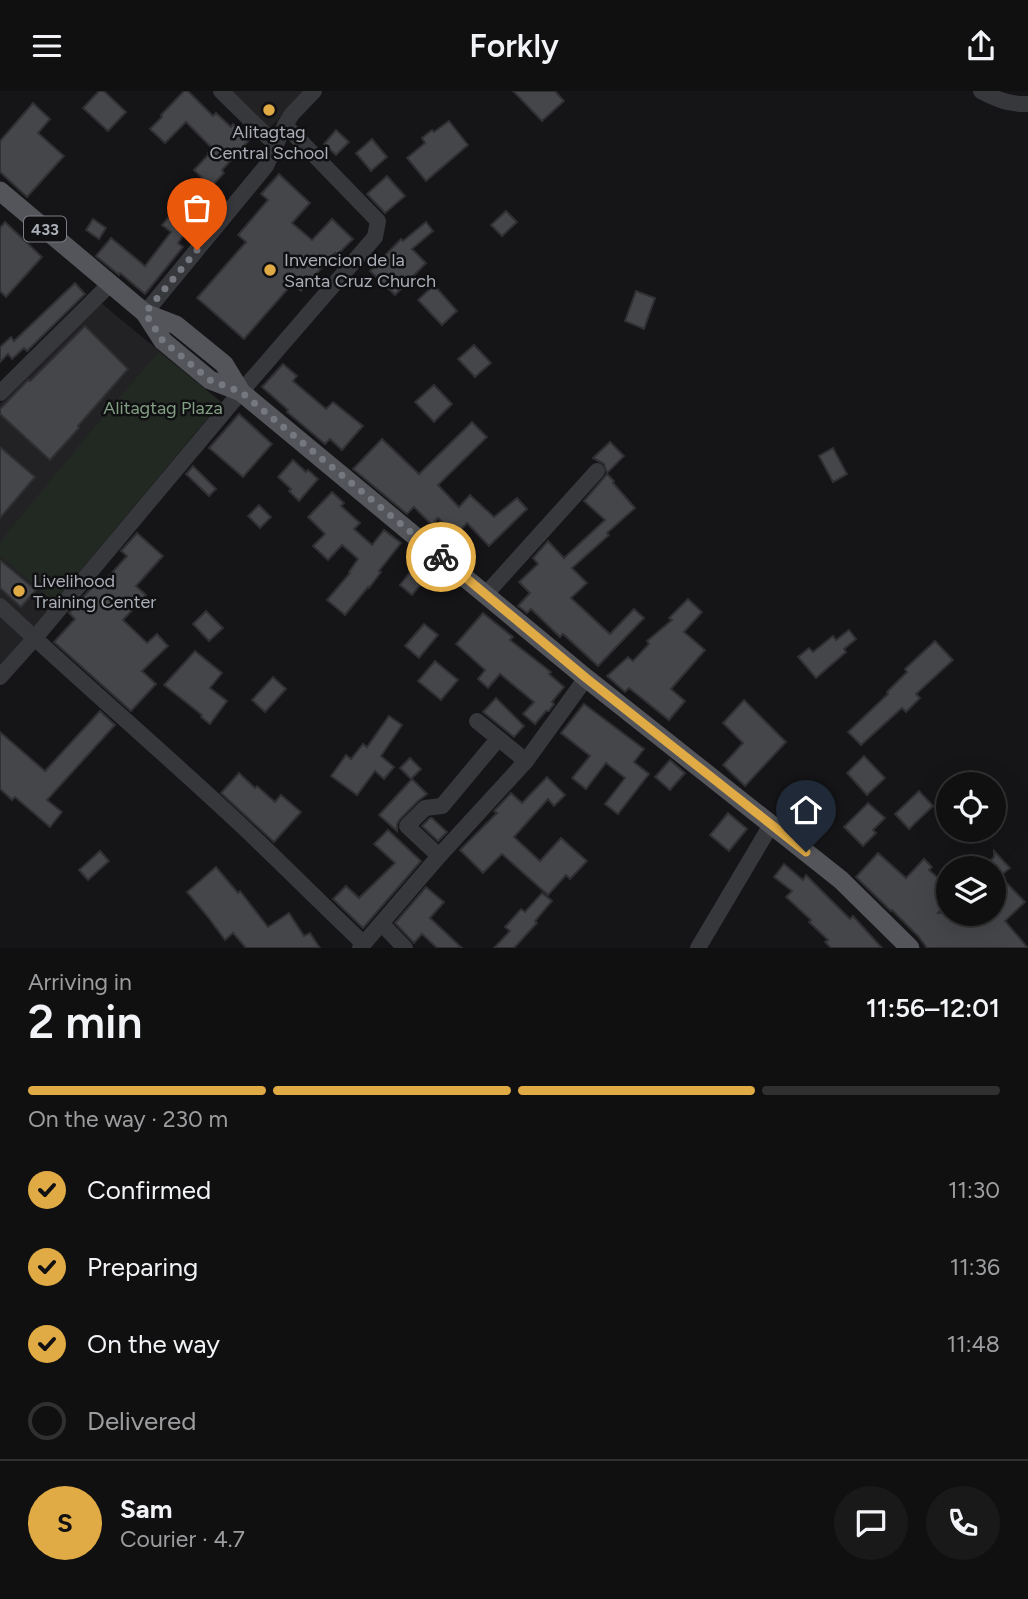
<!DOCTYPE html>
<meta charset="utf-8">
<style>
:root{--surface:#101011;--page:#19191a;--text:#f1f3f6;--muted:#9c9d9f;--line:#303031;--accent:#e0aa45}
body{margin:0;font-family:Figtree,sans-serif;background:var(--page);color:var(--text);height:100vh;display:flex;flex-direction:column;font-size:26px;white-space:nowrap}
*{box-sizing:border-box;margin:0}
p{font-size:23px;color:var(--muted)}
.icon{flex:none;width:38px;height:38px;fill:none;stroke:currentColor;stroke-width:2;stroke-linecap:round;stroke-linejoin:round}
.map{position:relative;height:857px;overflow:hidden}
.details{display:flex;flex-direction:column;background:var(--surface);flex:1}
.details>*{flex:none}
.tools{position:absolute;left:936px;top:681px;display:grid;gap:14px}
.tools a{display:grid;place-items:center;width:70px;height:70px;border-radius:50%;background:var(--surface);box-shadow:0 7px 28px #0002,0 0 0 2px var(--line);font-size:35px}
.pin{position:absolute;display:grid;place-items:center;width:60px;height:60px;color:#fff;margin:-72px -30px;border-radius:50% 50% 50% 0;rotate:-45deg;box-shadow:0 0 7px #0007}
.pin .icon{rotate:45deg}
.courier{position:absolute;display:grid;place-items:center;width:70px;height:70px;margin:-35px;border:5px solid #e0aa45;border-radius:50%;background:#fff;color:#222;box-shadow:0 2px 9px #0007}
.overview em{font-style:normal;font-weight:600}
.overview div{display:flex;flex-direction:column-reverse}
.overview{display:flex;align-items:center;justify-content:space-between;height:119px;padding:0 28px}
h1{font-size:46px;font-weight:600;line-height:52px}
.bar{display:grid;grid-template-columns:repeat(4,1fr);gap:10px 7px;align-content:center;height:84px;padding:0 28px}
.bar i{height:9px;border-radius:5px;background:var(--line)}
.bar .selected{background:var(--accent)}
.bar p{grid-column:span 4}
.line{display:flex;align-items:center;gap:18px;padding:0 28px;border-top:2px solid var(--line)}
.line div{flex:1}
.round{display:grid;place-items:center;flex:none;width:74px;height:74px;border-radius:37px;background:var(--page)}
ol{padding:0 28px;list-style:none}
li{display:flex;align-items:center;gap:21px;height:77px}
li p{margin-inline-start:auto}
li .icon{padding:7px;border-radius:50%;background:var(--accent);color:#111;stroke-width:4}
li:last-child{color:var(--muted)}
li i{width:38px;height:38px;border:4px solid var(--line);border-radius:50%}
header{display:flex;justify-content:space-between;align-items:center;height:91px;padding:0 28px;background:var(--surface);font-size:32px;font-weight:600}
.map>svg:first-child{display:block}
.built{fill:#222224}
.park{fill:#222923}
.building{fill:#45464a;stroke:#303033;stroke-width:2}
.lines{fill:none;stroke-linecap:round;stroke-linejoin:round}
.minor{stroke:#37383c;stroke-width:16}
.major{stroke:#53555a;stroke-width:19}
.done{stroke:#75787e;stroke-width:7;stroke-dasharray:0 12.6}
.route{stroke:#e0aa45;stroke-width:9}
.poi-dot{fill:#e0aa45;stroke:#101012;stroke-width:2.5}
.labels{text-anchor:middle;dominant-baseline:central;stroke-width:5;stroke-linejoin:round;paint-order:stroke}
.shield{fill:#101012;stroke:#7b7e85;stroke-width:2}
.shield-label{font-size:16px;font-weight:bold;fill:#a9adb6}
.poi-label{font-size:18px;fill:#a9adb6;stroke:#101012;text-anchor:start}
.park-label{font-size:18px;fill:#829f83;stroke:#101012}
</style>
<header><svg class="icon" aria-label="menu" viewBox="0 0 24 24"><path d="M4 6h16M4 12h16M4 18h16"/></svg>Forkly<svg class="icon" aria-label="share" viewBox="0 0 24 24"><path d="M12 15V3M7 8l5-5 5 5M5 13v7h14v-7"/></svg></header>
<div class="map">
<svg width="1028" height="857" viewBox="0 0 1028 857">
<rect width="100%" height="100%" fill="#151517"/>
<g class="built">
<polygon points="230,0 306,0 269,38"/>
<polygon points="101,212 221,311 0,577 0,313"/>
</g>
<polygon class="park" points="159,261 221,311 54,511 0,465 0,451 106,322"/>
<g class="building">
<polygon points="99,0 104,0 126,21 108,40 83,17"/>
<polygon points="184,0 188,0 213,25 216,22 231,36 233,33 250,48 222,79 224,82 211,96 194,79 209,63 208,62 212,57 186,31 165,52 150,38 162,26 161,24"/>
<polygon points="513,0 555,0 564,10 542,30"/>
<polygon points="33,12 50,28 38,42 64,65 27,106 0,81 0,50"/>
<polygon points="449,30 468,54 426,90 407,67 425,52 422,47 432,39 434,41"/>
<polygon points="336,39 349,51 336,64 324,53"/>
<polygon points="372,48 387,66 371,80 356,62"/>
<polygon points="279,83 310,112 292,132 312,149 332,128 353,148 337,164 335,162 301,200 292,193 244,248 197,207 246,151 238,144 268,109 261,103"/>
<polygon points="387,85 405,105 385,122 367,103"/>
<polygon points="200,98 216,112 202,129 198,126 178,152 183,156 145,203 120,182 119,184 96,165 111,147 145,175 171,141 162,134 175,118 180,121"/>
<polygon points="506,120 517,131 502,145 491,134"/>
<polygon points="93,128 106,137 99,148 86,139"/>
<polygon points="5,131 42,166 6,206 0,200 0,137"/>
<polygon points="426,131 433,140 412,158 426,172 395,204 370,180 401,148 403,150"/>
<polygon points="75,192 85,203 27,260 24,257 12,268 8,263 0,271 0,256 11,246 14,250"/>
<polygon points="434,194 457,220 442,234 418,209"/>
<polygon points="636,200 655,207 644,238 625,230"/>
<polygon points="85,235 128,278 78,335 79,337 50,369 0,323 0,318 28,289 30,290"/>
<polygon points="474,254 491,272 475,286 458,268"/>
<polygon points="283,273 297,285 293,290 326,318 333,311 363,335 342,359 330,348 325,353 287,321 288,319 262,296"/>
<polygon points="434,294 452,313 434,331 415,311"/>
<polygon points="239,323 272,353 243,386 209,357"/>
<polygon points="472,331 487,346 438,394 459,416 470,404 494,426 517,407 527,418 489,455 467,432 456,444 438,427 432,434 414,416 407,423 353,378 382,348 419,383"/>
<polygon points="610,351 624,365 607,382 604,373 593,367"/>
<polygon points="0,356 35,386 0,427"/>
<polygon points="833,357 847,383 833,391 819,365"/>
<polygon points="293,369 306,381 308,379 318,388 299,410 289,400 291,398 278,386"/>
<polygon points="193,375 216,398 209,405 186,383"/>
<polygon points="607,383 614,390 613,392 635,417 607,442 609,444 572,477 587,492 571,507 610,543 634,518 644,527 598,575 563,543 560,546 531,518 527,522 518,515 530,502 519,491 538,473 533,467 548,450 564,467 605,429 584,410"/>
<polygon points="332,401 344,412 341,415 360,432 354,438 372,454 384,439 401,452 379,480 381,481 369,497 368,496 345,524 327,509 350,482 349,481 358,468 342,454 328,469 313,455 325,443 308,426"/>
<polygon points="259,414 271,426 260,437 248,425"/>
<polygon points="137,442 163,465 136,495 146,504 123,529 147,552 157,543 168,555 142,580 156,593 131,620 54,551 75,528 69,522 83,506 96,492 100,495 127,465 121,460"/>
<polygon points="0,469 36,499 21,516 0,497"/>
<polygon points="414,476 427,486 412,504 400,494"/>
<polygon points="688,508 702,521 684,541 705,559 671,598 685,610 669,629 629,597 625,601 607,585 628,566 633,570 649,553 647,550 672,529 669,527"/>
<polygon points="206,520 223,537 209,550 193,533"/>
<polygon points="483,522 513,546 510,549 551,581 549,583 564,596 552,611 554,613 549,620 546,620 535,633 523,623 534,611 500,583 488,597 478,588 485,579 456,553"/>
<polygon points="424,533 438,544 419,567 405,555"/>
<polygon points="849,539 856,548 844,558 846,561 816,587 798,566 809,557 813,561 833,545 836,549"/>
<polygon points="935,550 953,569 916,603 920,607 906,621 902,617 861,654 848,641 888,603 887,601 907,581 905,578"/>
<polygon points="195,560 222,582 210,597 227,610 210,633 201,626 202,624 164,594"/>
<polygon points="435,570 458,589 441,609 418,590"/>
<polygon points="273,586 286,598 265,621 252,609"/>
<polygon points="496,607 524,635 514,646 483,621"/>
<polygon points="744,609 786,651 745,695 723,674 743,652 723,632"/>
<polygon points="584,613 644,658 634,671 649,683 618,723 605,713 625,687 606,672 586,698 572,687 590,665 561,642"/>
<polygon points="100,620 115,634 47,709 62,721 50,736 15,706 12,709 0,698 0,641 45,680"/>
<polygon points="389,625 402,634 381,665 394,676 384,688 375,680 357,704 331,685 346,664 351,668 363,653 367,656"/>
<polygon points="864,665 885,687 867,704 847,682"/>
<polygon points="410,667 421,678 411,688 400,677"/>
<polygon points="670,669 685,682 670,699 655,686"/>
<polygon points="239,682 255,697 257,695 275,711 281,704 301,721 274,751 221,702"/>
<polygon points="547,686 565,704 554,715 548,708 514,746 540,770 561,747 587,770 570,788 566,784 548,804 502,763 483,782 460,759 497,722 494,720 511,702 522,712"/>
<polygon points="412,688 427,703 418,710 400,728 397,733 397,740 379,724"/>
<polygon points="919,700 933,715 909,738 895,723"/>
<polygon points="868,712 885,727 873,739 876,742 863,755 844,736"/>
<polygon points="816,718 831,732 813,751 798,736"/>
<polygon points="728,722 747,738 729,760 710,744"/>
<polygon points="430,727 432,727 447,741 438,750 422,735"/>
<polygon points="388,739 421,770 363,837 333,808 346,795 359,807 395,772 374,753"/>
<polygon points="100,760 109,770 88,789 79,779"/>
<polygon points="994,760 1010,777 1000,785 1025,811 1005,830 1028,857 927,857 918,845 892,819 891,820 856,786 878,762 906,787 924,768 932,776 929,779 948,796 948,810 938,822 994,823 994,777 982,777 994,766"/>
<polygon points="784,773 803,789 806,784 850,828 853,825 882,857 831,857 825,851 828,849 809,831 811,829 786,806 792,800 774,786"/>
<polygon points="216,776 238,802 240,800 268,836 289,822 304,845 310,842 320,857 246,857 233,842 225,849 208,826 187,801"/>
<polygon points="426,796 444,811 430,827 462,857 437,857 422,843 414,852 395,832"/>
<polygon points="542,802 552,810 535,830 537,832 514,857 494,857 510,840 505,836 521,818 525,821"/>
</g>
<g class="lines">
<g class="minor">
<polyline points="221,0 276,54"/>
<path d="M 981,0 C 995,8 1012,14 1028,13"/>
<polyline points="145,222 266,75 285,34 292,23 314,0"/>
<polyline points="0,302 110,193"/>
<polyline points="486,503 597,380"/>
<path d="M 0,515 C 79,589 162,660 241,734 C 282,773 323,814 364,853"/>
<polyline points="0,586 34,548 234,309 375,146 378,130 285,34"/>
<polyline points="477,630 526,670"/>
<polyline points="439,765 407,735 425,717 442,715 498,648"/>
<polyline points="382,833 405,857"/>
<polyline points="360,857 439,765 526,670 586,587"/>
<polyline points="698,857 771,734"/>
</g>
<g class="major">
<polyline points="0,100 145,222 176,234 224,273 241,301"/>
<polyline points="145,222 163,250 210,289 241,301 586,587 841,789 910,857"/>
</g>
</g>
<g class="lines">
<polyline class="done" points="197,159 145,222 163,250 210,289 241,301 441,466"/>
<polyline class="route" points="441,466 586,587 806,761"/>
</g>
<g class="poi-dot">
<circle cx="269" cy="19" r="7"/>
<circle cx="270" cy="179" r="7"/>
<circle cx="19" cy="500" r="7"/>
</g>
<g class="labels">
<rect class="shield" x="24" y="125.5" width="42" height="25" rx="5"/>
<g class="shield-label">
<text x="45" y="138">433</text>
</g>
<g class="poi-label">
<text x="269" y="41" text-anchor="middle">Alitagtag<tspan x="269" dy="21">Central School</tspan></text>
<text x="284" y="169">Invencion de la<tspan x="284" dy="21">Santa Cruz Church</tspan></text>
<text x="33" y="490">Livelihood<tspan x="33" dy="21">Training Center</tspan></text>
</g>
<g class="park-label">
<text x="163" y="317">Alitagtag Plaza</text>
</g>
</g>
</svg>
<div class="tools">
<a><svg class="icon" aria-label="locate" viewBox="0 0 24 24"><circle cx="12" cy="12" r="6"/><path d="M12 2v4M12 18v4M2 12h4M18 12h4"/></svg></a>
<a><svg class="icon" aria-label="layers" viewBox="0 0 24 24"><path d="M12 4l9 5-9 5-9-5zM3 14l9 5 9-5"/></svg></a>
</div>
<div class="pin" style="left:197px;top:159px;background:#ea580c"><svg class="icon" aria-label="bag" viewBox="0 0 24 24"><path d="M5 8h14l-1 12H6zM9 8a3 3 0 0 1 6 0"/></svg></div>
<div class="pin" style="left:806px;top:761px;background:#1f2937"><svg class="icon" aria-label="home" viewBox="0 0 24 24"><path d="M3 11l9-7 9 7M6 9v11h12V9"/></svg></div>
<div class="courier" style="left:441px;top:466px"><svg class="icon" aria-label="bike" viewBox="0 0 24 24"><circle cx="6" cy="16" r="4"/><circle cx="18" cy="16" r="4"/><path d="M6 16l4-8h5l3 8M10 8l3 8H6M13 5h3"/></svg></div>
</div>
<section class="details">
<div class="overview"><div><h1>2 min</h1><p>Arriving in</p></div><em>11:56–12:01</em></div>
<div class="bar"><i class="selected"></i><i class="selected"></i><i class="selected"></i><i></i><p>On the way · 230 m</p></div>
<ol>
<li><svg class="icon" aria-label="check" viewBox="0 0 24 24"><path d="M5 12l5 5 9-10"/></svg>Confirmed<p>11:30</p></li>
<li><svg class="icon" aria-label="check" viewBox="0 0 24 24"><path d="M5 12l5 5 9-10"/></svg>Preparing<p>11:36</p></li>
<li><svg class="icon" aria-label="check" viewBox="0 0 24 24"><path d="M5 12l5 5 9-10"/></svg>On the way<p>11:48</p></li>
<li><i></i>Delivered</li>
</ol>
<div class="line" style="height:126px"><b class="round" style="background:var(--accent);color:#111">S</b><div><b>Sam</b><p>Courier · 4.7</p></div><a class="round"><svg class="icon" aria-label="chat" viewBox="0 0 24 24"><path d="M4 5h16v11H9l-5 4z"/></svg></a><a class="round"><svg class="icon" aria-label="phone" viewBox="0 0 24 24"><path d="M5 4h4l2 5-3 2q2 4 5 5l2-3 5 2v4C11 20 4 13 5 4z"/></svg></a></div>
</section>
